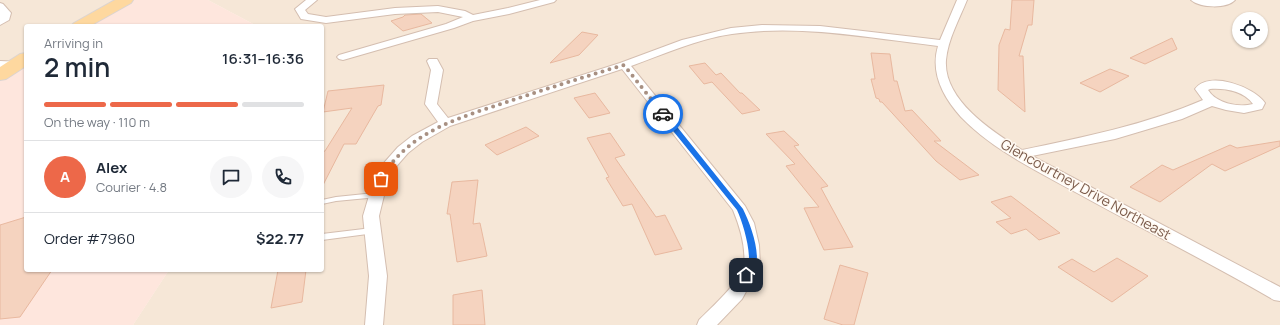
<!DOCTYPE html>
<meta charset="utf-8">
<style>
:root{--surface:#fff;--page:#f6f6f7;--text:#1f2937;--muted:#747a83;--line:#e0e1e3;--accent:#ed6849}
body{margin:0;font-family:Manrope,sans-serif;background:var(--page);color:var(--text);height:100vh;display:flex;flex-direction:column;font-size:15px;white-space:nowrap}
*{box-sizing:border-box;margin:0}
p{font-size:13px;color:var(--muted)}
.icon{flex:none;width:22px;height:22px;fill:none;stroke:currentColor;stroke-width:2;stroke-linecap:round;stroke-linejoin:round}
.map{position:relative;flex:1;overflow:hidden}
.panel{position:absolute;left:24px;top:24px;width:300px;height:248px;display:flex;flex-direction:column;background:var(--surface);border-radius:4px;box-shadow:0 1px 3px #0004}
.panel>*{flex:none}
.buttons{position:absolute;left:1232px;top:12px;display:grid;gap:8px}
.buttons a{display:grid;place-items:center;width:36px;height:36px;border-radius:50%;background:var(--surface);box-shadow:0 1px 3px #0004;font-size:20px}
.pin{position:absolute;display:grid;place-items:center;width:34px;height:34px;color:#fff;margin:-17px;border-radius:8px;box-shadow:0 2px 6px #0006}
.courier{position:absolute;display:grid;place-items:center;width:40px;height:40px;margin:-20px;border:3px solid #1a73e8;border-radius:50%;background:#fff;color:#222;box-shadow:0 1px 5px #0007}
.summary em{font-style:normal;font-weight:600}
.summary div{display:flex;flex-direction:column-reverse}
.summary{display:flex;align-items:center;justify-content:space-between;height:68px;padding:0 20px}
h1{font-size:26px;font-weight:600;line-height:30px}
.bar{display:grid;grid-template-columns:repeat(4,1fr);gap:6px 4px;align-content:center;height:48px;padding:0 20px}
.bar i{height:5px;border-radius:3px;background:var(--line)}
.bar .selected{background:var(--accent)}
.bar p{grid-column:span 4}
.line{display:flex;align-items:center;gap:10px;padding:0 20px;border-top:1px solid var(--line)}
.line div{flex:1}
.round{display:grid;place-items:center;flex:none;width:42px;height:42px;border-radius:21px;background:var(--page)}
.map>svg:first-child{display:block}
.residential{fill:#f6e7d7;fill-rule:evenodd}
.commercial{fill:#fee6dd}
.building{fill:#f5d3bf;stroke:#e8b89f}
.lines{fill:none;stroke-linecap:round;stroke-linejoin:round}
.service-casing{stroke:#d4beb0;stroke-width:2}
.minor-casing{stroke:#d4beb0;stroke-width:2}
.primary-casing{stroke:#dcd4d0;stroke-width:2}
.service{fill:#fff;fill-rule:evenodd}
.minor{fill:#fff;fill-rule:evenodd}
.primary{fill:#fed89f;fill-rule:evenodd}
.route{fill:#1a73e8}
.done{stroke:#a89082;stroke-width:4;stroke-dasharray:0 7.2}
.labels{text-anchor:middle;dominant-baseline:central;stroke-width:3;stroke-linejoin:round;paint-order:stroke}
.street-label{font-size:14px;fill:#7a5a4a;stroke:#fff9f1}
</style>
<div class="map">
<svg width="1280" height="325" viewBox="0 0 1280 325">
<rect width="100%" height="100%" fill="#fef5e9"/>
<g class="residential">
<polygon points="0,0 130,0 78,26 26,26 26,55 0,69"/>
<path d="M 208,0 L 1280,0 L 1280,325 L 133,325 L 169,270 L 322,270 L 322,26 L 257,26 ZM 1239,19 L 1261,19 L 1261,41 L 1239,41 Z"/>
</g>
<g class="commercial">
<polygon points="130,0 208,0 257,26 78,26"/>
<polygon points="26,55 26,270 169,270 133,325 0,325 0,69"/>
</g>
<g class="building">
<polygon points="1012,0 1034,0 1032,25 1028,25 1019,56 1023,56 1025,112 998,90 999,45 1005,29 1010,30"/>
<polygon points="421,14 432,23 403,31 391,21 403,17 405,15"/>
<polygon points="582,32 598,35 579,55 550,63"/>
<polygon points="1172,38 1177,49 1145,64 1130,58"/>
<polygon points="871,53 890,54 894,81 897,81 905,111 912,110 941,141 934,141 979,175 960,180 936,161 882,102 880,102 879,99 876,98 871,79 875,79"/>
<polygon points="705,63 716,75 721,73 740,93 742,93 760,110 742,114 712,82 704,84 689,66"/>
<polygon points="1110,69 1129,76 1100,92 1080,83"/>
<polygon points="384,85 381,105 378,106 356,144 344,144 322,187 322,152 325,151 352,108 323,112 328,91"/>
<polygon points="595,93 610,113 589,118 574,98"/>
<polygon points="526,127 539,136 497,155 485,145"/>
<polygon points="784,131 799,145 794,146 828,186 821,188 853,247 824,250 804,208 819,207 786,166 795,164 766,134"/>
<polygon points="610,133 625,155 615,158 656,217 665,215 682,249 655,255 632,204 623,206 606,178 609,177 587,138"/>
<polygon points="1280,141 1280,146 1225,171 1212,164 1160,202 1130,187 1162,165 1173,170 1230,145 1237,148"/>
<polygon points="478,180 473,224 480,223 487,256 457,262 450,214 447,214 452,182"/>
<polygon points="1011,196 1060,233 1039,240 1026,229 1011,234 996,222 1011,218 991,202"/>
<polygon points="26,217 26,270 52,270 20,317 0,319 0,225"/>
<polygon points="1117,258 1148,276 1112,302 1058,267 1072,259 1094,272"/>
<polygon points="840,265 868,273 854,325 843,325 824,319"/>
<polygon points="278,270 306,270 302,302 271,308"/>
<polygon points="482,290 485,325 453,325 453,295"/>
</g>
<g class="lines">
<g class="service-casing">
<g id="service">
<polygon points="375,193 379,195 378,197 336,201 322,204 322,200 336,197"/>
<polygon points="372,228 375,229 376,231 375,233 322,240 322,234"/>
</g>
</g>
<g class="minor-casing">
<g id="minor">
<polygon points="306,0 317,0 305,10 308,14 326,17 395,8 438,6 465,11 473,15 508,8 540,0 556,0 554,2 509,14 473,21 454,28 343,60 339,59 337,57 339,55 446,24 463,17 438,12 395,14 326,23 301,19 295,9"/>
<path d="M 957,0 L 967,0 C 959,20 948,39 946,60 C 943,100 993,132 1022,150 C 1084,137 1145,125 1203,100 L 1195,89 C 1209,70 1254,87 1265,103 L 1262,109 L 1244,113 L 1226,110 L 1212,106 L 1182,119 L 1115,139 L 1032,156 L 1280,287 L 1280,301 L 1274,300 C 1209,262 1142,229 1077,193 C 1037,171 993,150 961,117 C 943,97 930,73 938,46 C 870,38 800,24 732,34 C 697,39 664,54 631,66 L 745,206 L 754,223 L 759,245 L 760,266 L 742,299 L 717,325 L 697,325 L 699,320 C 711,308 741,281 744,265 C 746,247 740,227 733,210 L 622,69 L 450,126 L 422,142 L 408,153 L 394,169 L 388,179 L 379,216 L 387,276 L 383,325 L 365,325 L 369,276 L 363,216 L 374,179 L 383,164 L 398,147 L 412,136 L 438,122 L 425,104 L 431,70 L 427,61 L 429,59 L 437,59 L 443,70 L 437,104 L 448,118 L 620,63 L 682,40 L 731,28 L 762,25 L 820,26 L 940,40 ZM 1210,89 C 1225,88 1244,91 1253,104 C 1238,108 1216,103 1208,90 Z"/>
<path d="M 1191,0 L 1235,0 C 1227,9 1200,8 1191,0 Z"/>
<polygon points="0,3 3,4 11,13 9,20 0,25"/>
<polygon points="0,61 21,62 23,64 21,66 0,67"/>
</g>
</g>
<g class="primary-casing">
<g id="primary">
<polygon points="115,0 133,0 131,3 90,26 71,26 74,23"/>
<polygon points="26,53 26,66 6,79 0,80 0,67 20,54"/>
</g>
</g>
<use href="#service" class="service"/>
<use href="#minor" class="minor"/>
<use href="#primary" class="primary"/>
</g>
<path class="route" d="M 661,113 L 666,113 L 743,209 C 750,223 760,250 756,266 C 755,269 751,274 749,277 L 744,277 L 743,275 C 744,272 747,269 748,267 C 752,253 743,223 737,210 L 661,116 Z"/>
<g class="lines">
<path class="done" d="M 381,179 C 409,129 466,116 516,99 C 552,87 587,76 624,65 L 663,114"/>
</g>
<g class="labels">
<g class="street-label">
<text transform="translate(1086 189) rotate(29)">Glencourtney Drive Northeast</text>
</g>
</g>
</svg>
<div class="buttons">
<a><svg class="icon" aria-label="locate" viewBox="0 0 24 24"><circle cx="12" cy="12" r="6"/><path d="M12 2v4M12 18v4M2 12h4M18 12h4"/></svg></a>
</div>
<div class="pin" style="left:381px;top:179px;background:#ea580c"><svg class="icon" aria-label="bag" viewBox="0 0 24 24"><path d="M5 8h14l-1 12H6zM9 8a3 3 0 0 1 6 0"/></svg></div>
<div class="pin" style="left:746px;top:275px;background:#1f2937"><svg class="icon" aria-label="home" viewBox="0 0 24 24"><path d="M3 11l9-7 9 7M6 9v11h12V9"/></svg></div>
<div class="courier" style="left:663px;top:114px"><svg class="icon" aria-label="car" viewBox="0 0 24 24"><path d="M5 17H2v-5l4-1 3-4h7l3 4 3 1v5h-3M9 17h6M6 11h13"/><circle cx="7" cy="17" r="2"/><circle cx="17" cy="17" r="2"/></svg></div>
<section class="panel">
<div class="summary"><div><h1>2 min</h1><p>Arriving in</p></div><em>16:31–16:36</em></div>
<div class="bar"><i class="selected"></i><i class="selected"></i><i class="selected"></i><i></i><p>On the way · 110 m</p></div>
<div class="line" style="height:72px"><b class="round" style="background:var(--accent);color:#fff">A</b><div><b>Alex</b><p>Courier · 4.8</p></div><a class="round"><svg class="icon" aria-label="chat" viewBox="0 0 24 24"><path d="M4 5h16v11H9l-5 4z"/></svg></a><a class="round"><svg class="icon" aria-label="phone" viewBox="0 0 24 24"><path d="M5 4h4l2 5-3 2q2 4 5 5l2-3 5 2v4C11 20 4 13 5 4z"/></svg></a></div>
<div class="line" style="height:52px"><div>Order #7960</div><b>$22.77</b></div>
</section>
</div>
